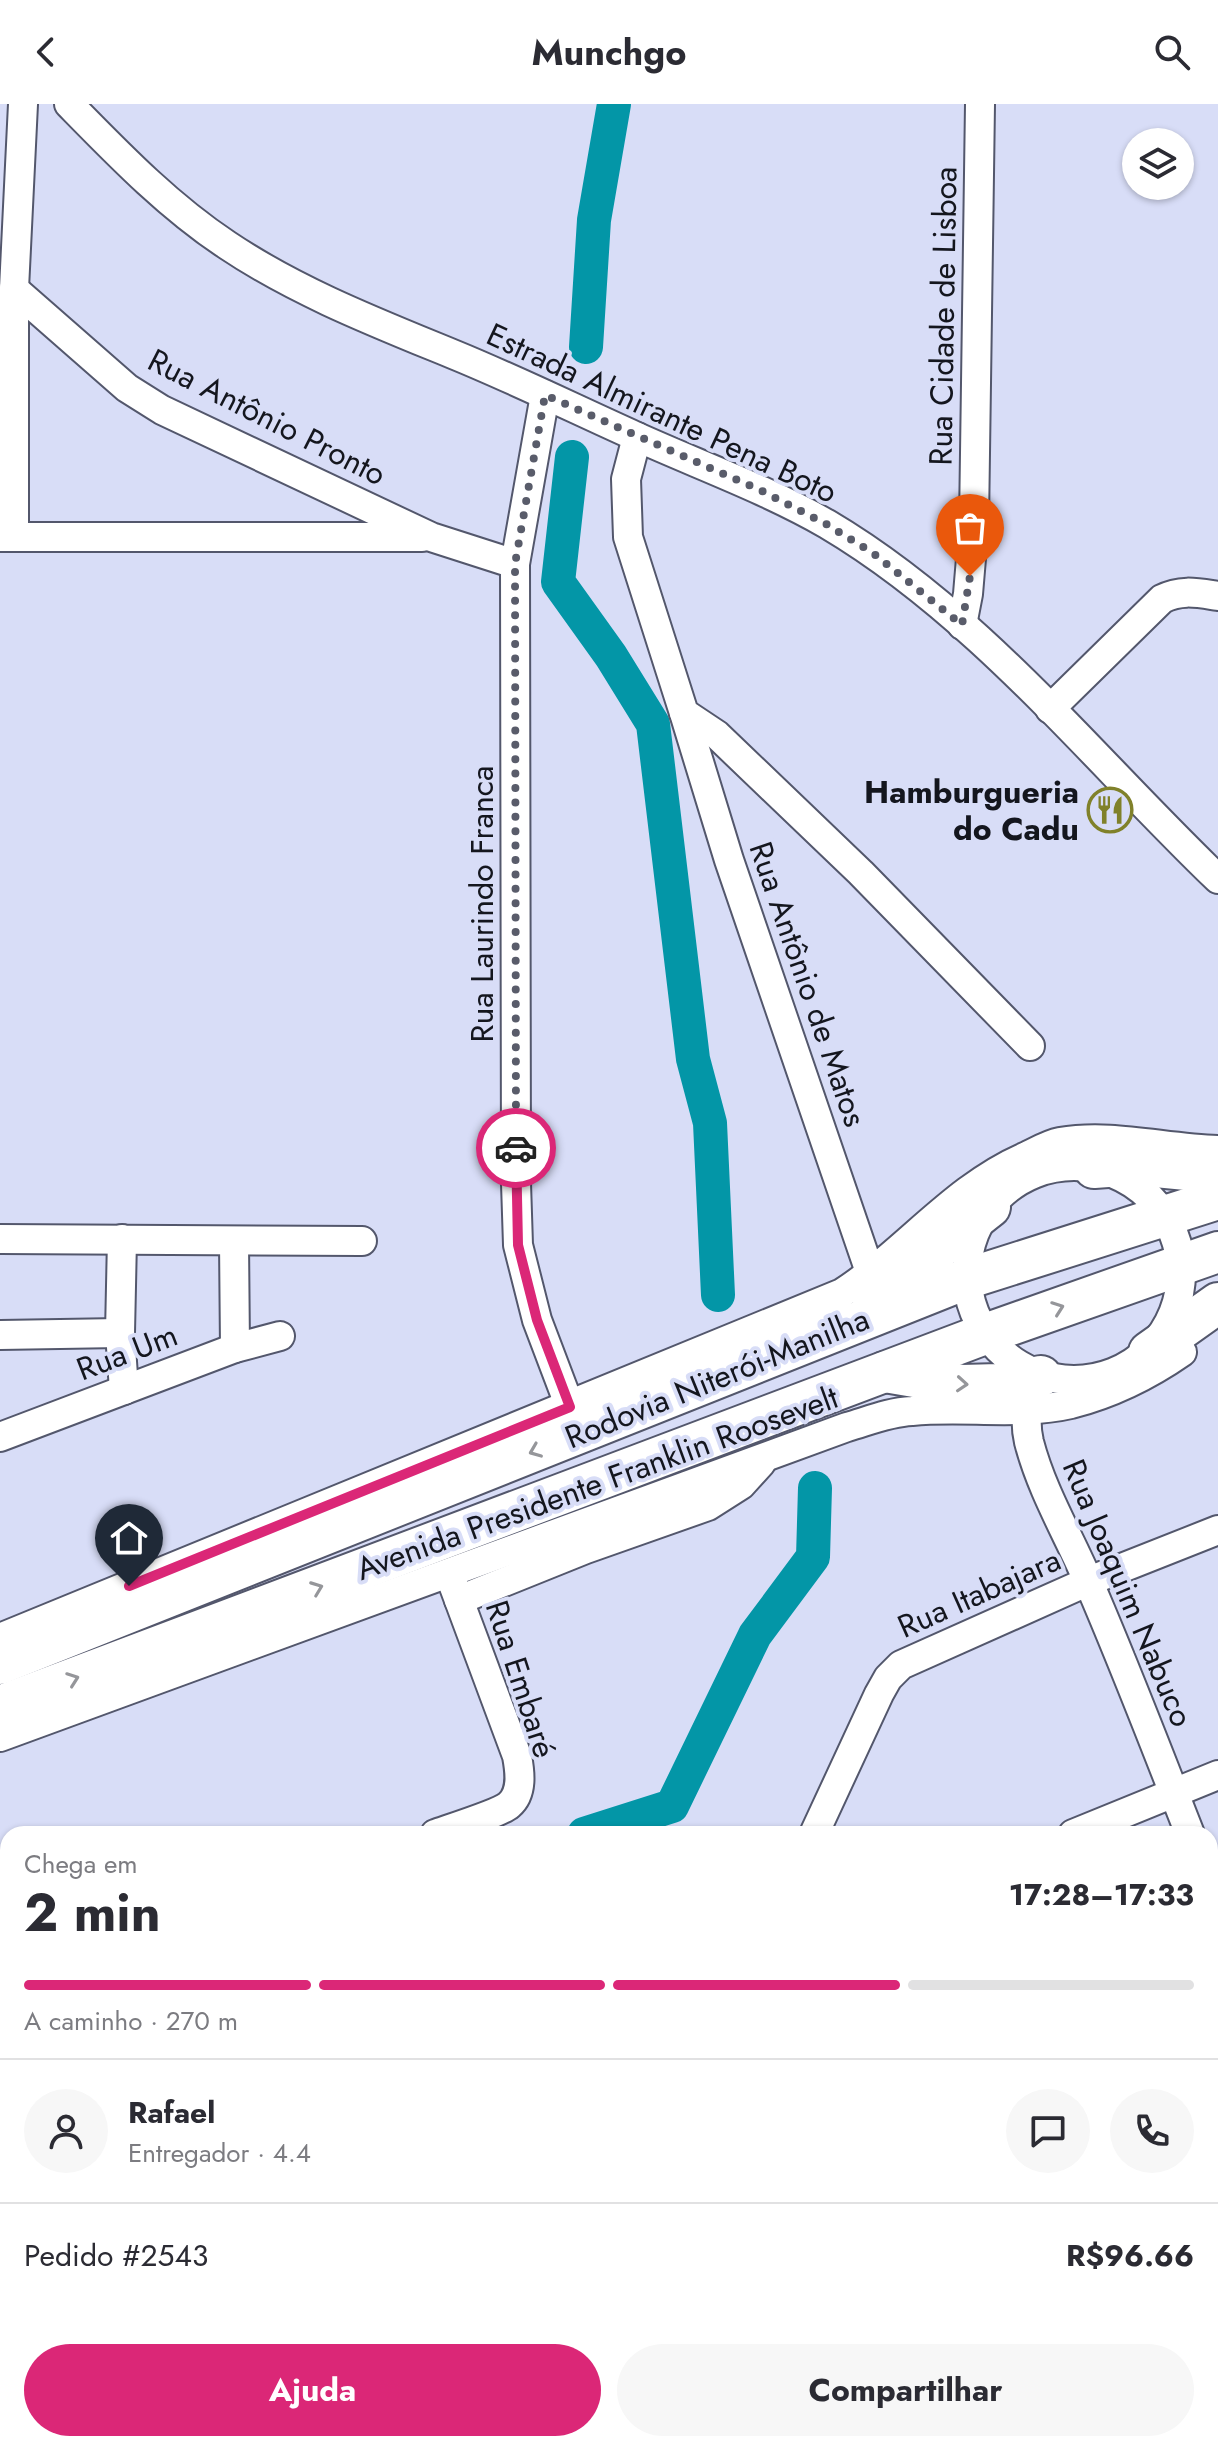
<!DOCTYPE html>
<html lang="pt">
<meta charset="utf-8">
<style>
:root{--surface:#fff;--page:#f7f7f7;--text:#2b2b33;--muted:#7c7c81;--line:#e1e1e2;--accent:#db2777}
body{margin:0;font-family:Jost,sans-serif;background:var(--page);color:var(--text);height:100vh;display:flex;flex-direction:column;font-size:30px;white-space:nowrap}
*{box-sizing:border-box;margin:0}
p{font-size:26px;color:var(--muted)}
.icon{flex:none;width:44px;height:44px;fill:none;stroke:currentColor;stroke-width:2;stroke-linecap:round;stroke-linejoin:round}
.map{position:relative;flex:1;overflow:hidden}
.side{position:absolute;left:0px;top:1722px;width:1218px;height:626px;display:flex;flex-direction:column;background:var(--surface);border-radius:24px 24px 0 0;box-shadow:0 2px 6px #0004}
.side>*{flex:none}
.tools{position:absolute;left:1122px;top:24px;display:grid;gap:16px}
.tools a{display:grid;place-items:center;width:72px;height:72px;border-radius:50%;background:var(--surface);box-shadow:0 2px 6px #0004;font-size:40px}
.pin{position:absolute;display:grid;place-items:center;width:68px;height:68px;color:#fff;margin:-82px -34px;border-radius:50% 50% 50% 0;rotate:-45deg;box-shadow:0 0 8px #0007}
.pin .icon{rotate:45deg}
.courier{position:absolute;display:grid;place-items:center;width:80px;height:80px;margin:-40px;border:6px solid #db2777;border-radius:50%;background:#fff;color:#222;box-shadow:0 2px 10px #0007}
.overview em{font-style:normal;font-weight:700}
.overview div{display:flex;flex-direction:column-reverse}
.overview{display:flex;align-items:center;justify-content:space-between;height:136px;padding:0 24px}
h1{font-size:52px;font-weight:700;line-height:60px}
.bar{display:grid;grid-template-columns:repeat(4,1fr);gap:12px 8px;align-content:center;height:96px;padding:0 24px}
.bar i{height:10px;border-radius:6px;background:var(--line)}
.bar .selected{background:var(--accent)}
.bar p{grid-column:span 4}
.line{display:flex;align-items:center;gap:20px;padding:0 24px;border-top:2px solid var(--line)}
.line div{flex:1}
.round{display:grid;place-items:center;flex:none;width:84px;height:84px;border-radius:42px;background:var(--page)}
.action{display:flex;gap:16px;margin-top:auto;padding:16px 24px}
.action a{flex:1;height:92px;border-radius:48px;background:var(--accent);color:#fff;font-size:32px;font-weight:700;line-height:92px;text-align:center}
.action a+a{background:var(--page);color:var(--text)}
header{display:flex;justify-content:space-between;align-items:center;height:104px;padding:0 24px;background:var(--surface);font-size:36px;font-weight:700}
.map>svg:first-child{display:block}
.lines{fill:none;stroke-linecap:round;stroke-linejoin:round}
.river{stroke:#0396a7;stroke-width:34}
.minor-casing{stroke:#53576c;stroke-width:32}
.highway-casing{stroke:#53576c;stroke-width:44}
.minor{stroke:#fff;stroke-width:28}
.highway{stroke:#fff;stroke-width:40}
.oneway{stroke:#95969a}
.done{stroke:#595c6a;stroke-width:8;stroke-dasharray:0 14.4}
.route{stroke:#db2777;stroke-width:10}
.labels{text-anchor:middle;dominant-baseline:central;stroke-width:8;stroke-linejoin:round;paint-order:stroke}
.street-label{font-size:32px;fill:#14161e;stroke:#d8ddf7}
.poi-label{font-size:32px;font-weight:bold;fill:#14161e;stroke:#d8ddf7;text-anchor:end}
</style>
<header><svg class="icon" aria-label="back" viewBox="0 0 24 24"><path d="M15 5l-7 7 7 7"/></svg>Munchgo<svg class="icon" aria-label="search" viewBox="0 0 24 24"><circle cx="10" cy="10" r="6"/><path d="M15 15l6 6"/></svg></header>
<div class="map">
<svg width="1218" height="2347" viewBox="0 0 1218 2347">
<rect width="100%" height="100%" fill="#d8ddf7"/>
<g class="lines">
<g class="river">
<polyline points="586,243 594,116 614,0"/>
<polyline points="572,353 558,478 611,552 653,620 693,955 710,1019 718,1191"/>
<polyline points="584,1730 672,1702 755,1531 813,1453 815,1384"/>
<polyline points="0,2314 8,2300"/>
</g>
<g class="minor-casing">
<g id="minor">
<path d="M 69,0 C 118,50 168,102 227,141 C 297,188 377,219 455,251 C 516,276 575,305 635,332 C 699,361 766,385 827,420 C 979,510 1092,654 1218,775"/>
<polyline points="14,185 127,284 162,306 431,433 515,460"/>
<polyline points="545,291 515,460 516,1079 518,1141 537,1216 570,1303"/>
<polyline points="637,333 626,375 628,433 684,609 717,631 861,769 1030,942"/>
<polyline points="0,433 422,433"/>
<polyline points="14,433 14,185 23,0"/>
<polyline points="962,521 968,490 974,419 980,0"/>
<path d="M 1050,605 L 1162,495 C 1181,485 1198,489 1218,492"/>
<polyline points="684,609 729,756 871,1171"/>
<circle cx="1074" cy="1169" r="107"/>
<polyline points="0,1135 362,1137"/>
<polyline points="122,1135 120,1229 124,1286"/>
<polyline points="234,1138 235,1244"/>
<polyline points="0,1231 120,1229"/>
<path d="M 1031,1290 C 1026,1306 1025,1321 1029,1338 C 1042,1388 1069,1432 1089,1479 C 1125,1562 1157,1646 1190,1730"/>
<polyline points="0,1333 235,1244 280,1232"/>
<polyline points="459,1496 586,1445 708,1402 741,1381 761,1359"/>
<path d="M 0,1534 L 842,1189 C 907,1147 954,1083 1027,1052 C 1037,1047 1049,1040 1060,1038 C 1113,1029 1166,1045 1218,1046"/>
<path d="M 0,1633 L 847,1323 C 868,1317 889,1308 912,1307 C 965,1302 1019,1312 1071,1300 C 1110,1290 1149,1271 1182,1248"/>
<path d="M 435,1730 C 449,1725 500,1709 509,1701 C 523,1689 520,1668 517,1652 L 453,1480"/>
<polyline points="814,1730 879,1590 888,1574 901,1561 1089,1477 1218,1426"/>
<polyline points="1073,1730 1218,1671"/>
<polyline points="1210,1780 1218,1800"/>
<polyline points="1210,1918 1218,1914"/>
<polyline points="1210,2108 1218,2107"/>
<polyline points="872,2340 874,2347"/>
</g>
</g>
<g class="highway-casing">
<g id="highway">
<polyline points="1094,1064 1135,1061 1218,1069"/>
<path d="M 873,1200 C 913,1168 950,1134 990,1103"/>
<polyline points="1149,1248 1218,1199"/>
<polyline points="885,1268 962,1281 999,1280 1041,1272"/>
<polyline points="0,1560 966,1175 1218,1095"/>
<polyline points="0,1602 985,1230 1218,1148"/>
</g>
</g>
<use href="#minor" class="minor"/>
<use href="#highway" class="highway"/>
</g>
<defs><path id="oneway-chevron" d="M-2-3.5L2.5 0L-2 3.5" fill="none" stroke-width="1.6" stroke-linecap="round" stroke-linejoin="round" transform="scale(2)"/></defs>
<g class="oneway">
<use href="#oneway-chevron" transform="translate(1058 1204) rotate(-20)"/>
<use href="#oneway-chevron" transform="translate(962 1280) rotate(4)"/>
<use href="#oneway-chevron" transform="translate(535 1347) rotate(158)"/>
<use href="#oneway-chevron" transform="translate(317 1484) rotate(-21)"/>
<use href="#oneway-chevron" transform="translate(73 1575) rotate(-20)"/>
</g>
<g class="lines">
<polyline class="done" points="516,1044 515,460 545,291 760,386 826,420 873,449 962,521 970,472"/>
<polyline class="route" points="129,1482 570,1303 537,1216 518,1141 516,1044"/>
</g>
<defs>
<g id="restaurant-ring" transform="scale(2.3)"><circle r="9.5" fill="#d8ddf7" stroke="#80812a" stroke-width="1.5"/><path d="M-5-6h1v4h1v-4h1v4h1v-4h1v5L-1.5 .5V6h-2V.5L-5-1ZM5-6V6H3V1.5H1.5Q1.5-4 5-6Z" fill="#80812a"/></g>
</defs>
<g fill-rule="evenodd">
<use href="#restaurant-ring" x="1110" y="706"/>
</g>
<g class="labels">
<g class="street-label">
<text transform="translate(943 212) rotate(-89)">Rua Cidade de Lisboa</text>
<text transform="translate(662 309) rotate(25)">Estrada Almirante Pena Boto</text>
<text transform="translate(267 313) rotate(27)">Rua Antônio Pronto</text>
<text transform="translate(482 800) rotate(-90)">Rua Laurindo Franca</text>
<text transform="translate(808 880) rotate(71)">Rua Antônio de Matos</text>
<text transform="translate(127 1248) rotate(-21)">Rua Um</text>
<text transform="translate(717 1274) rotate(-22)">Rodovia Niterói-Manilha</text>
<text transform="translate(597 1379) rotate(-20)">Avenida Presidente Franklin Roosevelt</text>
<text transform="translate(979 1489) rotate(-24)">Rua Itabajara</text>
<text transform="translate(1128 1489) rotate(67)">Rua Joaquim Nabuco</text>
<text transform="translate(521 1575) rotate(72)">Rua Embaré</text>
</g>
<g class="poi-label">
<text x="1079" y="688">Hamburgueria<tspan x="1079" dy="37">do Cadu</tspan></text>
</g>
</g>
</svg>
<div class="tools">
<a><svg class="icon" aria-label="layers" viewBox="0 0 24 24"><path d="M12 4l9 5-9 5-9-5zM3 14l9 5 9-5"/></svg></a>
</div>
<div class="pin" style="left:970px;top:472px;background:#ea580c"><svg class="icon" aria-label="bag" viewBox="0 0 24 24"><path d="M5 8h14l-1 12H6zM9 8a3 3 0 0 1 6 0"/></svg></div>
<div class="pin" style="left:129px;top:1482px;background:#1f2937"><svg class="icon" aria-label="home" viewBox="0 0 24 24"><path d="M3 11l9-7 9 7M6 9v11h12V9"/></svg></div>
<div class="courier" style="left:516px;top:1044px"><svg class="icon" aria-label="car" viewBox="0 0 24 24"><path d="M5 17H2v-5l4-1 3-4h7l3 4 3 1v5h-3M9 17h6M6 11h13"/><circle cx="7" cy="17" r="2"/><circle cx="17" cy="17" r="2"/></svg></div>
<section class="side">
<div class="overview"><div><h1>2 min</h1><p>Chega em</p></div><em>17:28–17:33</em></div>
<div class="bar"><i class="selected"></i><i class="selected"></i><i class="selected"></i><i></i><p>A caminho · 270 m</p></div>
<div class="line" style="height:144px"><a class="round"><svg class="icon" aria-label="person" viewBox="0 0 24 24"><circle cx="12" cy="8" r="4"/><path d="M4 21q1-7 8-7t8 7"/></svg></a><div><b>Rafael</b><p>Entregador · 4.4</p></div><a class="round"><svg class="icon" aria-label="chat" viewBox="0 0 24 24"><path d="M4 5h16v11H9l-5 4z"/></svg></a><a class="round"><svg class="icon" aria-label="phone" viewBox="0 0 24 24"><path d="M5 4h4l2 5-3 2q2 4 5 5l2-3 5 2v4C11 20 4 13 5 4z"/></svg></a></div>
<div class="line" style="height:104px"><div>Pedido #2543</div><b>R$96.66</b></div>
<div class="action"><a>Ajuda</a><a>Compartilhar</a></div>
</section>
</div>
